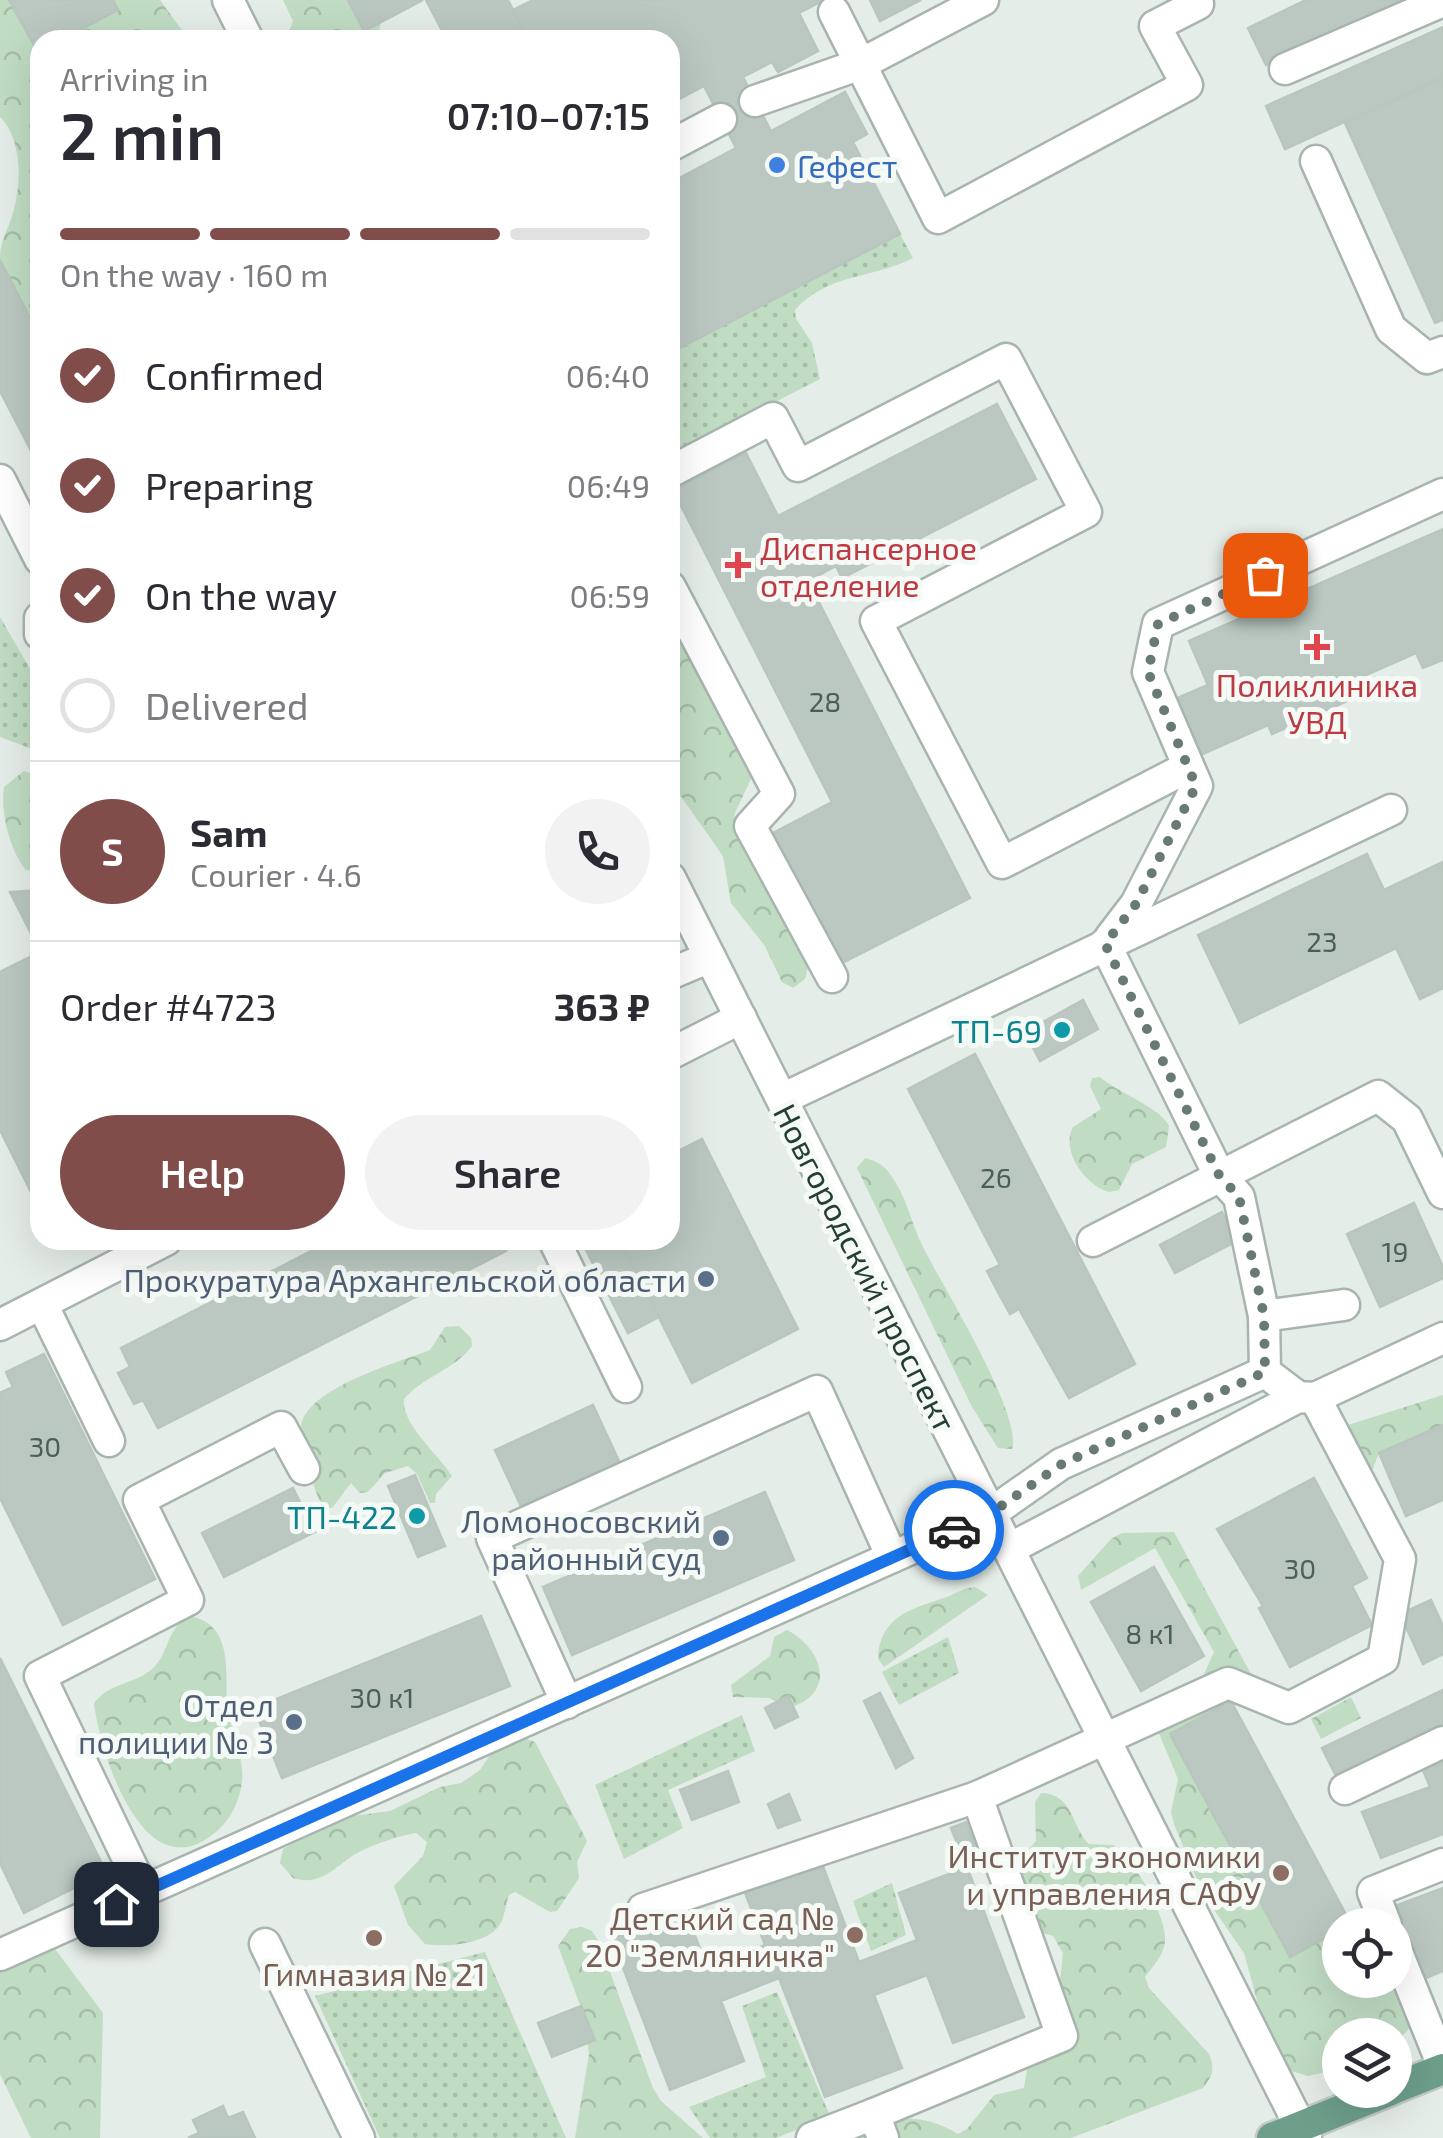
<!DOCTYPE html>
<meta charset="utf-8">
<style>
:root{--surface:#fff;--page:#f2f2f3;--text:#2b2b33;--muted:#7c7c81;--line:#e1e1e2;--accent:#804d4b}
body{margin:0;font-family:"Exo 2",sans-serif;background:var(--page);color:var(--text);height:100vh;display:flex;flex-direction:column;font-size:38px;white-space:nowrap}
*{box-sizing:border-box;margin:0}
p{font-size:32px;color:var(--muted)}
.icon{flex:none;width:55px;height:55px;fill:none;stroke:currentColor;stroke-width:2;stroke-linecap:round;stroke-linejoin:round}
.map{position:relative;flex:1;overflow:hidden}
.details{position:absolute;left:30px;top:30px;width:650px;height:1220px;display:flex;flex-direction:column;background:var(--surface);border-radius:30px;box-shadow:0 10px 40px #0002}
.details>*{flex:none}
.fabs{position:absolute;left:1322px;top:1908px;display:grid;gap:20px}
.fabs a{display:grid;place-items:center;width:90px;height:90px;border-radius:50%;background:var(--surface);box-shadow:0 10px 40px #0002;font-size:50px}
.pin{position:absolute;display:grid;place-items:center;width:85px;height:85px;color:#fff;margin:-42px;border-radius:20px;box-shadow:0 5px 15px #0006}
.courier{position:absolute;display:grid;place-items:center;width:100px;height:100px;margin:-50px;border:8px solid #1a73e8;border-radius:50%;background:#fff;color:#222;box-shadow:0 2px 12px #0007}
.head em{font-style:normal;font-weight:600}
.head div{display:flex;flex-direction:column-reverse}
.head{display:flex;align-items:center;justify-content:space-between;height:170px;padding:0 30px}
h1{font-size:65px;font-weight:600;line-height:75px}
.bar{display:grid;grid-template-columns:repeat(4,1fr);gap:15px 10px;align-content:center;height:120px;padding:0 30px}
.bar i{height:12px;border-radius:8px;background:var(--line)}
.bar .on{background:var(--accent)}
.bar p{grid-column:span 4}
.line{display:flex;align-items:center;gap:25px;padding:0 30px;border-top:2px solid var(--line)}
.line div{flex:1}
.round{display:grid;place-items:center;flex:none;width:105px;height:105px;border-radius:52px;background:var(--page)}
ol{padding:0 30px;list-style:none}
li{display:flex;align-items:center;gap:30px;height:110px}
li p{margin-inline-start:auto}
li .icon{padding:10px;border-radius:50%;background:var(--accent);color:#fff;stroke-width:4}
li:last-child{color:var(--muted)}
li i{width:55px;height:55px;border:5px solid var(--line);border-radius:50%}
.action{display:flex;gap:20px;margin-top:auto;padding:20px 30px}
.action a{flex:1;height:115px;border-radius:60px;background:var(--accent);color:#fff;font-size:40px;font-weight:600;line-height:115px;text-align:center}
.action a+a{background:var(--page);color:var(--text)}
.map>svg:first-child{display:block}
.grass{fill:url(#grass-dots)}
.forest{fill:url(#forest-crowns)}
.building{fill:#bac8c1;stroke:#b8c6be;stroke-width:2.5}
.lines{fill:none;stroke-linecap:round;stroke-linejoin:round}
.minor-casing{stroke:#a8b5ae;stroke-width:35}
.major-casing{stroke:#c2c9c6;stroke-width:35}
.minor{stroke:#fff;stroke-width:30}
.major{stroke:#6d9f8b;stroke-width:30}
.done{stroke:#687b73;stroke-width:10;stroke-dasharray:0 18}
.route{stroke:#1a73e8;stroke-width:12}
.shop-dot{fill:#3f7fe0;stroke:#f5faf7;stroke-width:4}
.health-dot{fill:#e0444e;stroke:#f5faf7;stroke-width:4}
.culture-dot{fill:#0f9aa8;stroke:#f5faf7;stroke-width:4}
.service-dot{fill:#5c6f8a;stroke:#f5faf7;stroke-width:4}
.education-dot{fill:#8d6e63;stroke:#f5faf7;stroke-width:4}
.labels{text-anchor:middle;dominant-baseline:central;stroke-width:10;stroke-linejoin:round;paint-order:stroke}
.number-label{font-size:28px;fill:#4a6057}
.shop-label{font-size:32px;fill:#366cbe;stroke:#f5faf7;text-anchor:start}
.health-label{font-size:32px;fill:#be3a42;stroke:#f5faf7;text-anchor:start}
.culture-label{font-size:32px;fill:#0d838f;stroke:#f5faf7;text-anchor:end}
.street-label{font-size:32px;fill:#253e34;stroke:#f5faf7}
.service-label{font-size:32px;fill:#4e5e75;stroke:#f5faf7;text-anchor:end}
.education-label{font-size:32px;fill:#785e54;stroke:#f5faf7;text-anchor:end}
</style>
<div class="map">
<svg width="1443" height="2138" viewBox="0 0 1443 2138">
<defs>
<pattern id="grass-dots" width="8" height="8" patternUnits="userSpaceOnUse" patternTransform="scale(2.5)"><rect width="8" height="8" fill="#c0dcc3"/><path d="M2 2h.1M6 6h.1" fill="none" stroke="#a5bea8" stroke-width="1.8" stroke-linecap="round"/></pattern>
<pattern id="forest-crowns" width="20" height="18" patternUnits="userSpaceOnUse" patternTransform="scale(2.5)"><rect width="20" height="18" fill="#c0dcc3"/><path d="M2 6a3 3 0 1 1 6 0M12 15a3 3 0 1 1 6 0" fill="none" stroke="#a5bea8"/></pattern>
</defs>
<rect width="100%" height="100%" fill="#e5ede8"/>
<g class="grass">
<path d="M 900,234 L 913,258 C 872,279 828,273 795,310 L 796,319 L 812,343 L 820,379 L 670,456 L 670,353 Z"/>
<polygon points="0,617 40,686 40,752 0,737"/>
<polygon points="948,1637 959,1673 899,1705 882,1672"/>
<polygon points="742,1715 755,1751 668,1790 683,1828 624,1859 595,1785"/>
<polygon points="892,1883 906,1935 871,1951 853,1901"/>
<polygon points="485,1952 566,2138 380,2138 315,1996"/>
<polygon points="777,1992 830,2116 776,2138 710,2138 689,2107 766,2077 742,2006"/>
</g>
<g class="forest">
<path d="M 0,0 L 160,0 L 189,40 L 40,40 L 40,337 C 28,313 6,285 0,259 C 0,243 5,235 10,222 C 22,190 24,141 0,117 Z"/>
<polygon points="283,0 348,0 364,30 381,22 377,40 286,40 293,21"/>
<polygon points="670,618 752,777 734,815 809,963 805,979 793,988 782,982 765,946 731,903 723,856 670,781"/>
<path d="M 24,771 L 40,777 L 40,871 L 26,870 C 10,852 0,811 4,787 Z"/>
<path d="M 1100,1077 C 1120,1094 1160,1107 1169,1126 L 1166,1147 L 1132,1164 L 1119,1190 L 1109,1192 C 1086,1186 1060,1151 1073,1127 L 1101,1109 L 1090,1086 L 1092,1078 Z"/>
<path d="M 865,1158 C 876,1161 883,1164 890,1174 C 906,1195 911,1222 922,1245 C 941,1284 1023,1414 1012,1449 L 998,1448 L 972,1407 L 857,1168 Z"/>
<path d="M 459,1326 L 471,1338 L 472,1346 C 454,1370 424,1376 404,1399 C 401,1424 439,1455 452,1476 L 436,1494 L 435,1503 L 430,1503 L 417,1474 L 408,1466 L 385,1473 L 368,1492 L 360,1493 L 351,1483 L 332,1508 L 325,1508 C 312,1491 313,1477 308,1457 C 305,1448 300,1436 301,1427 C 305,1388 400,1362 430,1350 L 445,1327 Z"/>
<polygon points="1443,1395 1443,1425 1379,1453 1366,1486 1335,1429"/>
<polygon points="1174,1532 1251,1674 1231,1701 1171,1734 1289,1957 1340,1930 1340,1980 1395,1980 1414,2014 1408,2030 1395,2043 1395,2035 1340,2035 1340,2069 1308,2076 1291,2071 1258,2004 1244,1953 1203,1894 1174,1824 1171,1812 1178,1779 1158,1731 1172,1715 1196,1714 1205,1707 1210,1682 1204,1674 1214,1652 1155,1548 1081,1590 1078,1576 1111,1539 1122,1533"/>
<path d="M 975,1587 L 988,1595 L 884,1667 L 878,1659 C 879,1617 911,1609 944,1598 C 956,1594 962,1588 975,1587 Z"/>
<path d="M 190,1616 C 231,1624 226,1666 227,1698 C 227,1727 248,1760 241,1788 C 236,1810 227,1825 208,1838 C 140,1884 100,1750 94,1704 C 109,1681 137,1685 154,1667 C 170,1651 166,1628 190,1616 Z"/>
<path d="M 787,1630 C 825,1650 836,1695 788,1708 L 769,1698 L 733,1697 L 731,1685 L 770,1656 L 774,1637 Z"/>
<polygon points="1351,1697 1361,1718 1321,1739 1311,1719"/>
<path d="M 522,1737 L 535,1742 L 587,1841 L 577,1862 L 579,1878 L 557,1911 L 550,1912 L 515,1892 L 509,1895 C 505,1905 505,1919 498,1927 C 484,1945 444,1947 425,1944 L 408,1925 L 394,1886 L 423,1856 L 427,1842 L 416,1833 C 399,1836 378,1843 363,1850 C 338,1861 325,1888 293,1878 L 280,1863 L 283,1849 L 317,1827 L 352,1816 L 390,1811 L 440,1787 L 461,1783 L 480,1770 L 495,1747 Z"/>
<path d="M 1041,1793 C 1074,1794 1071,1827 1089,1844 L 1113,1845 C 1135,1861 1167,1915 1165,1942 C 1163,1957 1153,1966 1145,1977 L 1149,1988 L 1209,2054 C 1215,2068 1213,2076 1203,2088 L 1071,2138 L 837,2138 C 883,2122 912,2106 958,2134 L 967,2129 L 994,2095 L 1024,2088 L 1030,2050 L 1056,2019 L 1063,1953 L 1053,1936 L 1023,1927 L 1015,1864 L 1036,1841 L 1035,1802 Z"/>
<polygon points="582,1927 592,1931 599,1942 653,2088 661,2101 703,2138 575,2138 589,2054 583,2013 558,1946 570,1929"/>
<polygon points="52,1945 103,2013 100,2138 31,2138 0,2074 0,1970"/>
</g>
<g class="building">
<polygon points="9,0 113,0 118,10 61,40 40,40 38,52"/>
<polygon points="348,0 423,0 364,31"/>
<polygon points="426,0 508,0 525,34 513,40 447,40"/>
<polygon points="533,0 824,0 799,13 818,51 778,72 772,62 743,77 771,131 845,92 867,134 853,142 900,234 670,353 670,183 736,148 704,86 670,104 670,40 513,40 525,34 513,10"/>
<polygon points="870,0 921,0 880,21"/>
<polygon points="1306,0 1403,0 1266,65 1248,28"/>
<polygon points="1443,27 1443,77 1285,149 1266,106"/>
<polygon points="1443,79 1443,320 1435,323 1345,123"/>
<polygon points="0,260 40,337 40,468 0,391"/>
<polygon points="997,404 1036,479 842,578 836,566 808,581 970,898 840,964 773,833 832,802 673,490 746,453 778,516"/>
<polygon points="1443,529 1443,660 1423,668 1416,653 1359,678 1365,693 1272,734 1268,725 1198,756 1173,700 1208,685 1189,641"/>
<polygon points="1367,854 1384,890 1443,862 1443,988 1420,999 1396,948 1240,1023 1198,935"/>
<polygon points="40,890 40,951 10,892"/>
<polygon points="40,952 40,1188 31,1192 0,1130 0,972"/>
<polygon points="1083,1000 1098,1029 1040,1061 1025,1032"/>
<polygon points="975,1054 1135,1364 1069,1398 1019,1309 1010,1314 999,1294 987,1271 1000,1265 908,1089"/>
<polygon points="702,1139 798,1329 692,1383 620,1240 670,1240 670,1155"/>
<polygon points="1414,1203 1443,1267 1443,1278 1380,1307 1347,1234"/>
<polygon points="1222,1212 1237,1241 1175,1273 1160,1245"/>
<polygon points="333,1240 500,1240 506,1251 158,1428 143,1400 134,1404 118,1373 130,1367 121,1348"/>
<polygon points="581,1240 620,1240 659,1317 628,1333"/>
<polygon points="44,1354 155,1579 63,1625 0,1498 0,1393 13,1387 6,1372"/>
<polygon points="593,1405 623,1470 525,1515 495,1450"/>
<polygon points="1443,1425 1443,1500 1406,1516 1379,1453"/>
<polygon points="415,1475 445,1546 418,1557 388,1486"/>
<polygon points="1314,1478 1367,1578 1352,1586 1372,1625 1290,1667 1259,1608 1263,1606 1217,1529"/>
<polygon points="293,1488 315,1532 224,1577 202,1533"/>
<polygon points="765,1492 794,1560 572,1655 543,1587"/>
<polygon points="1154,1567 1204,1656 1141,1691 1091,1602"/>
<polygon points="1431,1600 1443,1626 1443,1654 1423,1664 1400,1614"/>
<polygon points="481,1616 510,1686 282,1778 254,1708"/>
<polygon points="0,1658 106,1872 24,1913 0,1863"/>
<polygon points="1443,1690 1443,1730 1338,1780 1322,1748"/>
<polygon points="880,1693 913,1758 896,1768 864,1701"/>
<polygon points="788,1696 798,1717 775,1728 765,1708"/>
<polygon points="1231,1701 1351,1924 1340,1925 1340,1930 1290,1957 1170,1734"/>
<polygon points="1443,1749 1443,1834 1381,1858 1362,1812 1430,1787 1418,1758"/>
<polygon points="728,1771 739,1802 692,1820 680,1790"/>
<polygon points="789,1794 800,1820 778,1828 768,1804"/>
<polygon points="966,1822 978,1852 963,1858 951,1828"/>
<polygon points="821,1861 859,1962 917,1940 899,1893 967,1867 1024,2017 953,2043 927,1975 874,1995 902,2068 825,2097 779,1978 721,2001 744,2061 670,2090 612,1939 686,1911 707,1968 765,1945 744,1890"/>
<polygon points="1443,1888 1443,1971 1423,1979 1395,1906"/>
<polygon points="581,2006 595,2040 552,2057 538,2023"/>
<polygon points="223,2106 228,2118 243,2112 255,2138 188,2138 199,2133 193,2120"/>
</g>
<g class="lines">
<g class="minor-casing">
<g id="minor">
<polyline points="228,0 248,40"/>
<polyline points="834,12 938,218 1187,85 1155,26 1198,4 1196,0"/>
<polyline points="1285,69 1443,1"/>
<polyline points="755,101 861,64 983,0"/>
<polyline points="670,146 721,119"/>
<polyline points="1316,161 1391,329 1427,358 1443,352"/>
<polyline points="670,472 773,418 798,466 1006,359 1086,512 876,621 1002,863 1188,767"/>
<polyline points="0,480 40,559"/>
<polyline points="670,587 779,794 750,826 832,977"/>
<polyline points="40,618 40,634"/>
<polyline points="670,878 1306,2138"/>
<polyline points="1110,938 1136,904 1197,786 1148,672 1158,624 1443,494"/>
<polyline points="1105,944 1219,1175 1239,1197 1264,1316 1265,1372"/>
<polyline points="670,974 710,957"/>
<polyline points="670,1054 741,1018"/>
<polyline points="782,1099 1391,810"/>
<polyline points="554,1240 626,1387"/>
<polyline points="1093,1241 1378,1096 1407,1119 1443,1193"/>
<polyline points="42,1304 109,1441"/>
<polyline points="1264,1316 1344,1305"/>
<polyline points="0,1325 166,1240"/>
<polyline points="1009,1549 1298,1397"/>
<polyline points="567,1703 492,1538 817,1391 892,1557"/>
<polyline points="1345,1789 1443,1742"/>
<polyline points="144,1892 40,1676 188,1600 139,1500 281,1427 304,1469"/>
<polyline points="643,1909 977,1797 1228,1683 1289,1708 1383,1659 1400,1559 1315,1398"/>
<polyline points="1386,1925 1373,1892 1443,1864"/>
<polyline points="265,1944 359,2138"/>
<polyline points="1395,1947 1443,2066"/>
<polyline points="0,1955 991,1513 1061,1464 1265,1372 1298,1397 1315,1398 1443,1338"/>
<polyline points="812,2138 874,2114"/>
<polyline points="883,2138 874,2114 1062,2036 977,1797"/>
</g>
</g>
<g class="major-casing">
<g id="major">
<polyline points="1395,2088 1443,2069"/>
<polyline points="1272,2138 1391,2090"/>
</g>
</g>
<use href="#minor" class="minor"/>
<use href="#major" class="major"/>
</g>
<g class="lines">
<polyline class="done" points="954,1530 991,1513 1062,1464 1265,1372 1264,1316 1239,1197 1219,1175 1105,944 1136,904 1196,786 1148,672 1158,624 1265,575"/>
<polyline class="route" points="116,1904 954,1530"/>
</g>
<circle class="shop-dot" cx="777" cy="165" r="10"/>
<g class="health-dot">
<path d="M733 550h10v10h10v10h-10v10h-10v-10h-10v-10h10z"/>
<path d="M1312 632h10v10h10v10h-10v10h-10v-10h-10v-10h10z"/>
</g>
<g class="culture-dot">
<circle cx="1062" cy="1030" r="10"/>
<circle cx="417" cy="1516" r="10"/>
</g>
<g class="service-dot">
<circle cx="706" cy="1279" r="10"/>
<circle cx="721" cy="1538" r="10"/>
<circle cx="294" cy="1722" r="10"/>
</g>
<g class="education-dot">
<circle cx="1281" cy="1873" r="10"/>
<circle cx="855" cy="1935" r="10"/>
<circle cx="374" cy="1938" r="10"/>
</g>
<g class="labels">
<g class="number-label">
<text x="825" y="701">28</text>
<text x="1322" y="941">23</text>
<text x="996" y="1177">26</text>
<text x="1395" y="1251">19</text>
<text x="45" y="1446">30</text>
<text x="1300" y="1568">30</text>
<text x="1150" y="1633">8 к1</text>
<text x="382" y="1697">30 к1</text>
</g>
<g class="shop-label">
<text x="797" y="165">Гефест</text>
</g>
<g class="health-label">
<text x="760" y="547">Диспансерное<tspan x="760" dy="37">отделение</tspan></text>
<text x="1317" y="684" text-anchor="middle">Поликлиника<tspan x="1317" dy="37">УВД</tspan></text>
</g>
<g class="culture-label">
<text x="1042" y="1030">ТП-69</text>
<text x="397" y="1516">ТП-422</text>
</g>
<g class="street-label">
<text transform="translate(866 1267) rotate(63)">Новгородский проспект</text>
</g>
<g class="service-label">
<text x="686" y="1279">Прокуратура Архангельской области</text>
<text x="701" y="1520">Ломоносовский<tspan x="701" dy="37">районный cуд</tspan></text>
<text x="274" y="1704">Отдел<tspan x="274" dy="37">полиции № 3</tspan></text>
</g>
<g class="education-label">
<text x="1261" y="1855">Институт экономики<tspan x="1261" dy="37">и управления САФУ</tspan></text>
<text x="835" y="1917">Детский сад №<tspan x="835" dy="37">20 "Земляничка"</tspan></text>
<text x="374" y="1973" text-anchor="middle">Гимназия № 21</text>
</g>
</g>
</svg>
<div class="fabs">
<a><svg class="icon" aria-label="locate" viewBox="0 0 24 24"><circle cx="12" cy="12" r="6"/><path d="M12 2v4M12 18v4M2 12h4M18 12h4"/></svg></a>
<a><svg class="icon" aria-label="layers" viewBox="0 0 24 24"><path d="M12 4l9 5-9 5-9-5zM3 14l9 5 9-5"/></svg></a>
</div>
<div class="pin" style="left:1265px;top:575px;background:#ea580c"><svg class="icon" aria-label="bag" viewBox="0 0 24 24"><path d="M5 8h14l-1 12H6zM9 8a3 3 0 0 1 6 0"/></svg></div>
<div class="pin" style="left:116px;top:1904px;background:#1f2937"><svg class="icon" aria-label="home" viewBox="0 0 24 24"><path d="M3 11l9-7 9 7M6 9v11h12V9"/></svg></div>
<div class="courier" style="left:954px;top:1530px"><svg class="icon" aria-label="car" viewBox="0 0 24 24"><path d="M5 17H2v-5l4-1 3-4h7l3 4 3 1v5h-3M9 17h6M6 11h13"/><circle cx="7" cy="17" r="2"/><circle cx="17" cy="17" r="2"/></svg></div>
<section class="details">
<div class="head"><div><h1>2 min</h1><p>Arriving in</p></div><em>07:10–07:15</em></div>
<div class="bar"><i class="on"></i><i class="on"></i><i class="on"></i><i></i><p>On the way · 160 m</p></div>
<ol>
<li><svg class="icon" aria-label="check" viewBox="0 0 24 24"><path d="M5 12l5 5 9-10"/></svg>Confirmed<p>06:40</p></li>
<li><svg class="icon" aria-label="check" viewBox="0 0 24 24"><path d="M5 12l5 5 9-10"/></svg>Preparing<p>06:49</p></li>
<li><svg class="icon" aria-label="check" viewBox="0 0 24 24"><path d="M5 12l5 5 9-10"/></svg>On the way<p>06:59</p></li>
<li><i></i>Delivered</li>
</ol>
<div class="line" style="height:180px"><b class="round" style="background:var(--accent);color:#fff">S</b><div><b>Sam</b><p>Courier · 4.6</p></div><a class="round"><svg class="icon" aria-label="phone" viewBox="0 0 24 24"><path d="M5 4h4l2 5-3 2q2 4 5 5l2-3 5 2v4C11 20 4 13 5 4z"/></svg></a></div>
<div class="line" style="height:130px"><div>Order #4723</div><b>363 ₽</b></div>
<div class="action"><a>Help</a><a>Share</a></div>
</section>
</div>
